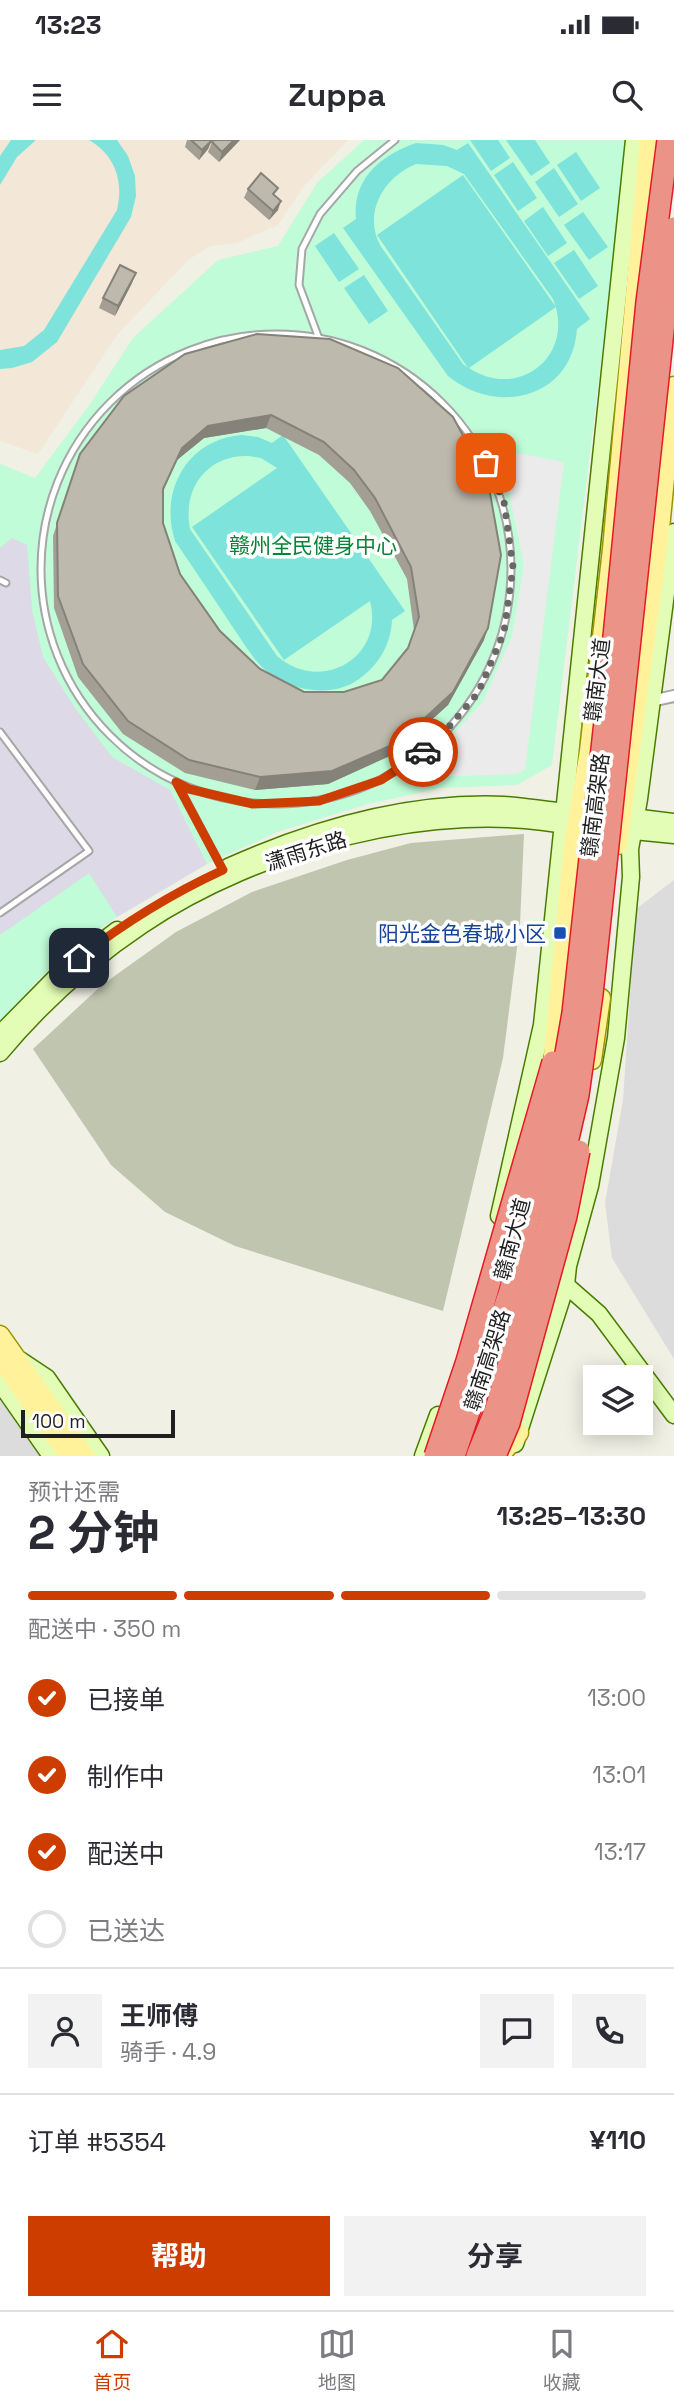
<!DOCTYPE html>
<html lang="zh">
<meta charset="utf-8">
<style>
:root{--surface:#fff;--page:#f2f2f3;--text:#2b2b33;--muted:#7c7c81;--line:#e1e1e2;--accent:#ce3d00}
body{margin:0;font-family:"Space Grotesk","Noto Sans SC",sans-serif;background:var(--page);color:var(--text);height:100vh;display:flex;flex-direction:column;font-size:26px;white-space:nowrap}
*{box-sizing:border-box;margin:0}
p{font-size:23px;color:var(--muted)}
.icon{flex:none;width:38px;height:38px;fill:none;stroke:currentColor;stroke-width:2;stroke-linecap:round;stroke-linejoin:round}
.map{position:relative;height:1316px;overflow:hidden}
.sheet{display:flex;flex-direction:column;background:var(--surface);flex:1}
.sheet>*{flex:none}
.fabs{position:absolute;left:583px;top:1225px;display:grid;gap:14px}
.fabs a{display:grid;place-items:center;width:70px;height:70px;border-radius:0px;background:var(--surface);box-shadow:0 4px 18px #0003;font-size:35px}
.scale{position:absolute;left:21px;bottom:18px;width:154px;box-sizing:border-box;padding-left:7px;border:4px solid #1f1f1f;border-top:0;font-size:19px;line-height:24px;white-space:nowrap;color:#1f1f1f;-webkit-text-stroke:5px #fff;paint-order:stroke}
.pin{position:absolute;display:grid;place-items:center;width:60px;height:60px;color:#fff;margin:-30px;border-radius:14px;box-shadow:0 4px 10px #0006}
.courier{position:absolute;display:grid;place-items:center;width:70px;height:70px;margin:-35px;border:5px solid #ce3d00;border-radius:50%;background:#fff;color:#222;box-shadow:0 2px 9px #0007}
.summary em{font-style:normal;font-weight:700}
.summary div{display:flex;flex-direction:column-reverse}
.summary{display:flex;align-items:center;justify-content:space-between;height:119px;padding:0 28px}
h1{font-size:46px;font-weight:700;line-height:52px}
.bar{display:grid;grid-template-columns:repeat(4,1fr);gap:10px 7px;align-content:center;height:84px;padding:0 28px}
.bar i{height:9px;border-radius:5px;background:var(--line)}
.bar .current{background:var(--accent)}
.bar p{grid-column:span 4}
.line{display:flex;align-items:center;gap:18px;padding:0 28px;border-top:2px solid var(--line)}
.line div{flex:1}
.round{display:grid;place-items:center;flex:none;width:74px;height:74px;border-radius:0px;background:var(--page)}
ol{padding:0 28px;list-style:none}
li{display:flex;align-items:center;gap:21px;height:77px}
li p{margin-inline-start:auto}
li .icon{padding:7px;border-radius:50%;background:var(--accent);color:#fff;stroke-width:4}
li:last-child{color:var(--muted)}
li i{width:38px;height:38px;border:4px solid var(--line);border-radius:50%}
.action{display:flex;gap:14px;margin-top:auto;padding:14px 28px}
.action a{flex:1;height:80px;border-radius:0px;background:var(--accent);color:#fff;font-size:28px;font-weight:700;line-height:80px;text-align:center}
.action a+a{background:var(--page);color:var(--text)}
.status{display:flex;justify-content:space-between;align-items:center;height:49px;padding:0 35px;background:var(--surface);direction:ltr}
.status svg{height:19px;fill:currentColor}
header{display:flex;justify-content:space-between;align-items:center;height:91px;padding:0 28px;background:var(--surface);font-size:32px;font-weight:700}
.tab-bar{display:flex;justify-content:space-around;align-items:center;height:98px;border-top:2px solid var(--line);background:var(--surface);font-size:19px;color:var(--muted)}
.tab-bar a{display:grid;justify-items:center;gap:4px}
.tab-bar .current{color:var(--accent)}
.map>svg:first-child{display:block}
.residential{fill:#dddcdc}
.military{fill:#f3e7d7}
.construction{fill:#bfc5af}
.park{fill:#bffcd7}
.pitch{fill:#7ee3db;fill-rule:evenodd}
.parking{fill:#ebebeb}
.plaza{fill:#ddd9e6}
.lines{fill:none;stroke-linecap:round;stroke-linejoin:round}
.lane-casing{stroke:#a6a6a6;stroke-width:9}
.street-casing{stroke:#a6a6a6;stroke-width:14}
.secondary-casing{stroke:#497c00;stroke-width:19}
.primary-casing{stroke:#9a9500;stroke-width:21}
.lane{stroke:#fff;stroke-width:5}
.street{stroke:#fff;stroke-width:10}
.secondary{stroke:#e4fdb6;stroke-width:16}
.primary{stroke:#fff29b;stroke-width:18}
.highway-bridge-casing{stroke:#e51b24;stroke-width:24;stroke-linecap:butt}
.highway-bridge{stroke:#ec9388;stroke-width:21}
.wall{fill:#a39f95;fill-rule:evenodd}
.shaded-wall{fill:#848279}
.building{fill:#bdb9ad;stroke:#848279;stroke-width:2;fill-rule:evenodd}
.done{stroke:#686864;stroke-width:7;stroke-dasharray:0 12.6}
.route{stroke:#ce3d00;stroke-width:9}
.transit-dot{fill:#1a4fb4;stroke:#fff;stroke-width:2.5}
.labels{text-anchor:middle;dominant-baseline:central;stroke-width:7;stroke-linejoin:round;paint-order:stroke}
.park-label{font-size:21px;fill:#068436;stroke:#fff}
.street-label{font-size:21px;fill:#1f1f1f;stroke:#fff}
.transit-label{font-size:21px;fill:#164399;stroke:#fff;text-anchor:end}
</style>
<div class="status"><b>13:23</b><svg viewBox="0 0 49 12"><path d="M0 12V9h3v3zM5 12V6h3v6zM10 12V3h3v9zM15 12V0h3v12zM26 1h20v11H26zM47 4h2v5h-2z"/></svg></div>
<header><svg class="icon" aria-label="menu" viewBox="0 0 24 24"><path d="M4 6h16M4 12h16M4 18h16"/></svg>Zuppa<svg class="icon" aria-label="search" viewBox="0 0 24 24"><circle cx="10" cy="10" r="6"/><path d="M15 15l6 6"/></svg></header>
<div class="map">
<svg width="674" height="1316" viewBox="0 0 674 1316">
<rect width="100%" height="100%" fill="#f0f0e5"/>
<g class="residential">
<polygon points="674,740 674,1219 612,1118 605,1063 623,960 636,769"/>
<polygon points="0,1258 41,1316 0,1316"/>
</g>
<polygon class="military" points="0,0 348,0 304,46 278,85 237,103 210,106 188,120 117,195 38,314 0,301"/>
<polygon class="construction" points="524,694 520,784 503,918 443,1171 235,1106 165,1072 111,1025 33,909 102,845 176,792 252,752 347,720 411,703"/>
<polygon class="park" points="364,0 628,0 552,625 517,645 441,648 368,664 280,691 207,724 117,777 72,808 37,841 0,881 0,324 35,338 88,267 133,198 218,120 278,106 317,43"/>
<g class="pitch">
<polygon points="11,0 36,0 17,17 0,45 0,16"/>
<path d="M 89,0 L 117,0 L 128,16 L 135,36 L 136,56 L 131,77 L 57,202 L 32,222 L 12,228 L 0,229 L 0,210 L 24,206 L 44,190 L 117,70 C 124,41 115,15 89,0 Z"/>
<polygon points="470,0 498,0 510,18 491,31"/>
<polygon points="506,0 535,0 550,23 531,36"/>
<path d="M 416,3 L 443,5 L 457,10 L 468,3 L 590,179 L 577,189 C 572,259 497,276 448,236 L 343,88 L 356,79 C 352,39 381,15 416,3 ZM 416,24 L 447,26 L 464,34 L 553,159 C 576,215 519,261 469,228 L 556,167 L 463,35 L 377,95 L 468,228 L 463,224 L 380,105 C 363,72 384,37 416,24 Z"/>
<polygon points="576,12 600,48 581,61 557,25"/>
<polygon points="513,22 537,58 518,71 494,35"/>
<polygon points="554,28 578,64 559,77 535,42"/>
<polygon points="543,67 567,103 548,116 524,81"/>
<polygon points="583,72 608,107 589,120 564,85"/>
<polygon points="334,93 359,129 339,142 315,106"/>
<polygon points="574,110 598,146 579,159 554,123"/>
<polygon points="364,135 388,171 369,184 344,148"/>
<path d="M 242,295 L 258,297 L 272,303 L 283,295 L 405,471 L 392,480 C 391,504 379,525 359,539 C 332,559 288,551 264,529 C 251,517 242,500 232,486 C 213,457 194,429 175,401 C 159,351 187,299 242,295 ZM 249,316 L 261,318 L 277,328 L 192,387 L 284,520 L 370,461 C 385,518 320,554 277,516 L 190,389 C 182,349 207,314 249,316 Z"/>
</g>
<polygon class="parking" points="508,311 564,322 525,630 517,634 398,638 447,601 483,562 512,496 524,425 501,313"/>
<polygon class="plaza" points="12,398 27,405 32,470 43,517 75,568 112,617 170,650 207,724 117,777 89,733 0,795 0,408"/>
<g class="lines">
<g class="lane-casing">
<g id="lane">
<circle cx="276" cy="429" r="235"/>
<polyline points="318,196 299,145 302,109 320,74 357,31 395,0"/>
<polyline points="0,440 6,443"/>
<polyline points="0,592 89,711 0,773"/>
<polyline points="177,643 223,730"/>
</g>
</g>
<g class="street-casing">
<polyline id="street" points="651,561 674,556"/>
</g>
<g class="secondary-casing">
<g id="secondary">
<polyline points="624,676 674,682"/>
<polyline points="624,690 674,695"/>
<path d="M 228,727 C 313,689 410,661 504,665 C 528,666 551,672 574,672"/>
<polyline points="0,894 59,834 117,790"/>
<path d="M 0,913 C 41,864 88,821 142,785 C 258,707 436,658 574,687"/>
<polyline points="499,1076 542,885 634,0"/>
<polyline points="559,1139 599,1174 674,1275"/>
<polyline points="20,1220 47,1238 101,1316"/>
<polyline points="0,1243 51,1316"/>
<polyline points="515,1304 566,1145 568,1126 590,1046 616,898 631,737 630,709 639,659 674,392"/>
<polyline points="423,1316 438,1275"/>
</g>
</g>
<g class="primary-casing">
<g id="primary">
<polyline points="618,705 658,409 674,246"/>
<polyline points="592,920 601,858"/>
<polyline points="551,936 573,705 589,611 612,409 649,0"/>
<polyline points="488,1187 511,1110"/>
<polyline points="0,1195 85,1316"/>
<polyline points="0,1219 69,1316"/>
<polyline points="500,1316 519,1293"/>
</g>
</g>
<use href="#lane" class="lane"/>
<use href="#street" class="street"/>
<use href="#secondary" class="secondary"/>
<use href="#primary" class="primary"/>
<g class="highway-bridge-casing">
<g id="highway-bridge">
<polyline points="435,1316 467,1221 553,922"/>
<polyline points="454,1316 510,1151 557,964 573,873 611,527 647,162 668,0"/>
<polyline points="477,1316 496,1269 548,1085 578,955 592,854 674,88"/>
<polyline points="495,1316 509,1283 566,1076 579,1011"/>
</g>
</g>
<use href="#highway-bridge" class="highway-bridge"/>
</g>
<g class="wall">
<polygon points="187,0 212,0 208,9 199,20 185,7"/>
<polygon points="240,0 219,22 208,12 212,2"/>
<polygon points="248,49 275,56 278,70 269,80 244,58"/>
<polygon points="132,143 115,176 99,168 103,158"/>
<path d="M 257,194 L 484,500 L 448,565 L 394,614 L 328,644 L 255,650 L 185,633 L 123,594 L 78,537 L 54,468 L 53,396 L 76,326 ZM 266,288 L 319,315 L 350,343 L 370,371 L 407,439 L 414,490 L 408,509 L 382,540 L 344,552 L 304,552 L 260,529 L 220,491 L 180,434 L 163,383 L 163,351 L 177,320 L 204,298 Z"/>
</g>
<g class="shaded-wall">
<polygon points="212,0 208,9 199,20 202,10"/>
<polygon points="234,0 240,0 219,22 222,12"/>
<polygon points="281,61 278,70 269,80 273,71"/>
<polygon points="136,133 132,143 115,176 118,166"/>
<polygon points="271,275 266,288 204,298 177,320 159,361 182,308 208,286"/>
<polygon points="488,488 484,500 448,565 394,614 328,644 255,650 260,637"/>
</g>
<g class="building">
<polygon points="191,0 212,0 202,10"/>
<polygon points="214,0 234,0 222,12 212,2"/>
<polygon points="261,33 278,48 273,54 281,61 273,71 248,49"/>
<polygon points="120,125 136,133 118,166 103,158"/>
<path d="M 257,194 L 330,199 L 398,228 L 453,277 L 488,342 L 501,415 L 488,488 L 453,552 L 399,602 L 332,631 L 260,637 L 189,620 L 128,581 L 83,524 L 58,456 L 57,383 L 80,314 L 124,256 L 185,214 ZM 271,275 L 324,302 L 354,330 L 375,358 L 411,427 L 419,477 L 408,508 L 382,540 L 344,552 L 304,552 L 260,529 L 220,491 L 180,434 L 163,383 L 163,349 L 182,308 L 208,286 Z"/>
</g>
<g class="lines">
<polyline class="done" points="423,612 435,603 478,553 504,492 513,427 504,362 486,323"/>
<path class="route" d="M 79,818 C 124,783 171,754 223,730 L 176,642 L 189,649 L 253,664 L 319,661 L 381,640 L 423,612"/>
</g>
<rect class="transit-dot" x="553" y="786" width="14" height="14" rx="3.5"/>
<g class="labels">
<g class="park-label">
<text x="313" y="405">赣州全民健身中心</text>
</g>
<g class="street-label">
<text transform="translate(597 540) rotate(-83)">赣南大道</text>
<text transform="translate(595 665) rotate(-83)">赣南高架路</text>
<text transform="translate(306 711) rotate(-18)">潇雨东路</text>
<text transform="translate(512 1099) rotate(-75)">赣南大道</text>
<text transform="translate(487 1220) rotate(-72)">赣南高架路</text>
</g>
<g class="transit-label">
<text x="546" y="793">阳光金色春城小区</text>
</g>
</g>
</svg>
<div class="fabs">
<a><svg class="icon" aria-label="layers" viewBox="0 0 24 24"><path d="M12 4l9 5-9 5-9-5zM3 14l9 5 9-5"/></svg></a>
</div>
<div class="scale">100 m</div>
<div class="pin" style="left:486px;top:323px;background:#ea580c"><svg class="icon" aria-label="bag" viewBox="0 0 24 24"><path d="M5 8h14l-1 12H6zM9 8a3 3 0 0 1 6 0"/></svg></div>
<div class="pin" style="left:79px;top:818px;background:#1f2937"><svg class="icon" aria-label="home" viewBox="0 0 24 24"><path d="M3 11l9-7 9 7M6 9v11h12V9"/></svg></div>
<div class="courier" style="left:423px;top:612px"><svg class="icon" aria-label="car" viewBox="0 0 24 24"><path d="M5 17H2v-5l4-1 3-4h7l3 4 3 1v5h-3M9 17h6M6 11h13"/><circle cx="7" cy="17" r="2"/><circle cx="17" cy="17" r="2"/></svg></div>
</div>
<section class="sheet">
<div class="summary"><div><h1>2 分钟</h1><p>预计还需</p></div><em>13:25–13:30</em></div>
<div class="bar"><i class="current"></i><i class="current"></i><i class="current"></i><i></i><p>配送中 · 350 m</p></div>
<ol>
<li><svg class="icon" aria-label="check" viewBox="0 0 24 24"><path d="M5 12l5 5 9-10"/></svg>已接单<p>13:00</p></li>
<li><svg class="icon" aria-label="check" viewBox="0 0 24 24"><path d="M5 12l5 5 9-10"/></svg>制作中<p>13:01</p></li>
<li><svg class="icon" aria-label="check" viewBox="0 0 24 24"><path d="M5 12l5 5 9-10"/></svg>配送中<p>13:17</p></li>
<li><i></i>已送达</li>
</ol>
<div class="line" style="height:126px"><a class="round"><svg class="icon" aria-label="person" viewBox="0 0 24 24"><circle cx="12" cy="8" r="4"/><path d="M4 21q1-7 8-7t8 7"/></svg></a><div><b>王师傅</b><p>骑手 · 4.9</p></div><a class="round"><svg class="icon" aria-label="chat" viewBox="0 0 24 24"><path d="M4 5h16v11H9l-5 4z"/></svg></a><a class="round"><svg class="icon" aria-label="phone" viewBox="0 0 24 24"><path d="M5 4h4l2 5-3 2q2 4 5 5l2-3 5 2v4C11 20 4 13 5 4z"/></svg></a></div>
<div class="line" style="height:91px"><div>订单 #5354</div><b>¥110</b></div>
<div class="action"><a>帮助</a><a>分享</a></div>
</section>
<nav class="tab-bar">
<a class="current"><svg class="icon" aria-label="home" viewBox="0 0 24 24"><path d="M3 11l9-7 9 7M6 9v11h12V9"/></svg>首页</a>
<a><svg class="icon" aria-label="map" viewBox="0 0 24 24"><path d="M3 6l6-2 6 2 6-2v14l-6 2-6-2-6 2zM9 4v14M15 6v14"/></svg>地图</a>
<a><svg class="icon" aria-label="saved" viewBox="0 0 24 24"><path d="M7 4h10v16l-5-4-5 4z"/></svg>收藏</a>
</nav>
